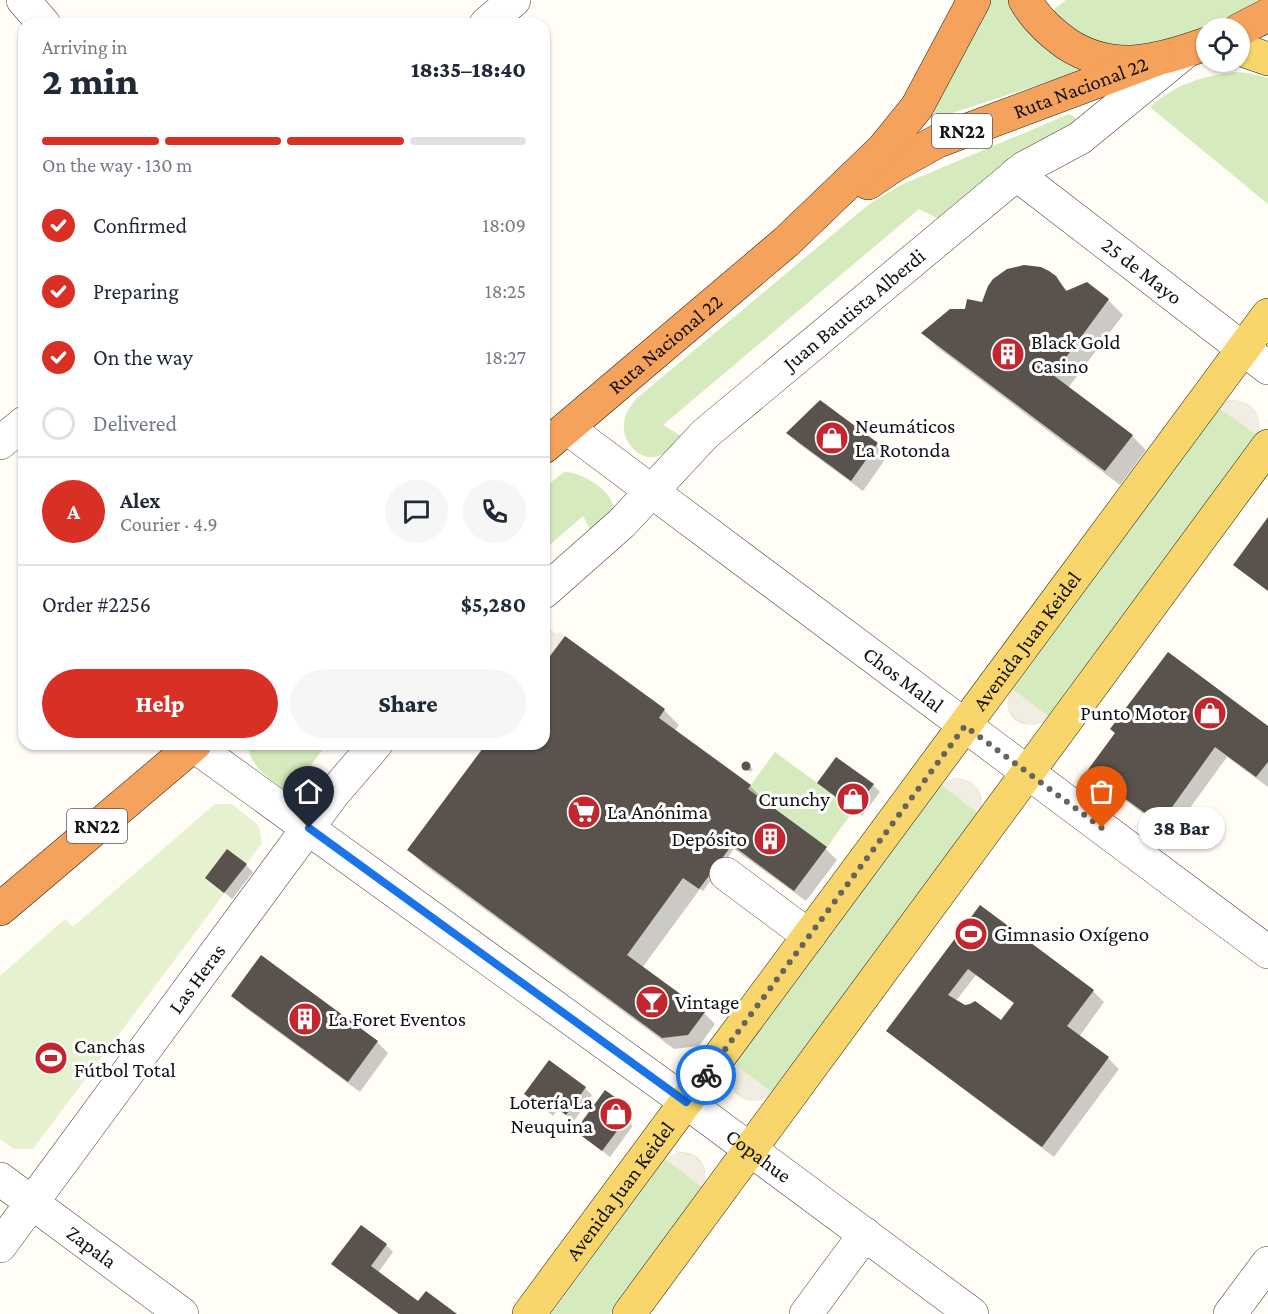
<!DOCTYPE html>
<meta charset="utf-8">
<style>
:root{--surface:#fff;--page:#f6f6f7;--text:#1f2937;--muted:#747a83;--line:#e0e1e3;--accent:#d93025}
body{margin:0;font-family:"Crimson Pro",serif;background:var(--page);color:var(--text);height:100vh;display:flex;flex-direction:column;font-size:22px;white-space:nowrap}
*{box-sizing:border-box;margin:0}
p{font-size:20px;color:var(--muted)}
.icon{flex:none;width:33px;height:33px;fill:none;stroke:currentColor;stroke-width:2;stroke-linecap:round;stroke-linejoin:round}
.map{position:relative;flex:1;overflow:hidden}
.details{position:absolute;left:18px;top:18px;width:532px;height:732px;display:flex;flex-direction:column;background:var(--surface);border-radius:18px;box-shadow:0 2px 4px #0004}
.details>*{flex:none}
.fabs{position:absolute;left:1196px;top:18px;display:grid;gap:12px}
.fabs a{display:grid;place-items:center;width:54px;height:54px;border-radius:50%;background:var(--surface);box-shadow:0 2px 4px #0004;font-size:30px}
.pin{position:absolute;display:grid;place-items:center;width:51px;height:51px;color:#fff;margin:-62px -26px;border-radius:50% 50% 50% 0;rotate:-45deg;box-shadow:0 0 6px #0007}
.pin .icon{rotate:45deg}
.courier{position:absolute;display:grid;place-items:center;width:60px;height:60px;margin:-30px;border:4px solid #1a73e8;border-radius:50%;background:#fff;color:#222;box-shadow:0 2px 8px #0007}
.bubble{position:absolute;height:42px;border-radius:21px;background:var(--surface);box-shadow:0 2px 4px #0004;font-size:20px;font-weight:800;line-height:42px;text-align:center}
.head em{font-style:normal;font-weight:800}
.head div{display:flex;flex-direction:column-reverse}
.head{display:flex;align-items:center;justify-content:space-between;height:102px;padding:0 24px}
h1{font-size:39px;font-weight:800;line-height:45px}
.bar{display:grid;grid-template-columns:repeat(4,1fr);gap:9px 6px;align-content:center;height:72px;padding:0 24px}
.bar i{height:8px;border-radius:4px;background:var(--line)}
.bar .selected{background:var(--accent)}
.bar p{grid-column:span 4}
.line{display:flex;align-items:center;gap:15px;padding:0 24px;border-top:2px solid var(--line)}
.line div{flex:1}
.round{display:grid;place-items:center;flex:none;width:63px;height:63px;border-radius:32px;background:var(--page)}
ol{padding:0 24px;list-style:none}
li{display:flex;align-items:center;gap:18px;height:66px}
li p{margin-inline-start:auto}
li .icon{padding:6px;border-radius:50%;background:var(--accent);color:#fff;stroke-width:4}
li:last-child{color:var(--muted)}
li i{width:33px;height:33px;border:3px solid var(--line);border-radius:50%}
.button{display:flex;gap:12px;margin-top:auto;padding:12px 24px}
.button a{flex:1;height:69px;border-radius:36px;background:var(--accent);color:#fff;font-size:24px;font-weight:800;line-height:69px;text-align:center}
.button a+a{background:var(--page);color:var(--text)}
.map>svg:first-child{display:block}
.green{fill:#d5ebbd}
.pitch{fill:#e6f2cf}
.plaza{fill:#f1ede2}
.shadow{fill:#0003;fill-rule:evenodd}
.building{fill:#5a524d;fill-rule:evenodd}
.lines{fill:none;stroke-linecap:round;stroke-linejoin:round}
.minor-casing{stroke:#444;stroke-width:34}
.major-casing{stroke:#222;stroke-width:34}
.highway-casing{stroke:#222;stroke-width:34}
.minor{stroke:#fff;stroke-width:33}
.major{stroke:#f9d66b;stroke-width:33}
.highway{stroke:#f5a25d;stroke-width:33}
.done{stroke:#646461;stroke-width:6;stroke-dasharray:0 10.8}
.route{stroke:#1a73e8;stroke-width:8}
.labels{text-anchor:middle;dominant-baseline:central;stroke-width:6;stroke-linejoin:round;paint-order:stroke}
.shield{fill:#fff;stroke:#585858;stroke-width:1.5}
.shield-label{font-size:20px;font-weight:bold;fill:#111}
.street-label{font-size:21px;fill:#111;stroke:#fff}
.poi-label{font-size:21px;fill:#111;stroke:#fff;text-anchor:start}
</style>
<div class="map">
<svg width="1268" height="1314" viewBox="0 0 1268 1314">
<rect width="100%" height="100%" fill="#fffdf5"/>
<g class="green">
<polygon points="986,0 1010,0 1090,68 943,116 937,116 933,110"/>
<polygon points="1066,0 1259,0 1208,28 1147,49 1092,43 1048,14"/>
<path d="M 1236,72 L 1248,73 L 1268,78 L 1268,204 L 1150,107 C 1176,84 1202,76 1236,72 Z"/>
<path d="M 1069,114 L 1075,117 L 1077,124 L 1008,162 L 939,219 L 919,209 L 663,425 L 683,437 C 677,443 670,452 661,455 C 642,464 622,443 624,425 C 624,414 630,407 636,399 L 868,205 L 901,185 Z"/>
<path d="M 1232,400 C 1252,401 1264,416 1257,435 L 1050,717 C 1029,734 1001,721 1009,693 L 1215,411 L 1227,401 Z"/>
<path d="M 564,472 C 580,471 616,492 613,510 L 591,531 L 583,516 L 545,549 L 545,487 Z"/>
<path d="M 249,744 L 327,744 L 311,765 L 320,780 C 312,790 305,798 291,794 C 276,783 246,766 249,744 Z"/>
<polygon points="775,752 854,810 827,847 748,789"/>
<path d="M 955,778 C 973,779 985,791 981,809 L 773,1093 C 749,1112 721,1093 734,1064 L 941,785 Z"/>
<path d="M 679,1152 C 702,1152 709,1168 703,1188 L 610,1314 L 551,1314 L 665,1159 Z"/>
</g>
<polygon class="pitch" points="215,804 232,804 259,826 262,843 33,1149 14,1149 0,1139 0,976 65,919 73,927"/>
<g class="plaza">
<polygon points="1232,400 1247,403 1255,410 1259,420 1257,435 1218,408"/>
<polygon points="550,629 557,634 559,632 565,636 545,664 545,635"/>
<polygon points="1011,688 1050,717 1042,723 1031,725 1017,720 1008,708 1008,697"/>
<polygon points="955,778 970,782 978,789 982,804 979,814 941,785"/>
<polygon points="734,1064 773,1093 760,1101 750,1101 740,1097 731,1084 731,1074"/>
<polygon points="679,1152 694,1156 702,1163 706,1178 703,1188 665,1159"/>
</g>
<g class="shadow">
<polygon points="1048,272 1068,291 1087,284 1108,300 1123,315 1068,388 1132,436 1146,450 1120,485 938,348 923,333 966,310"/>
<polygon points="820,402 877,444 888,455 863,491 799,444 788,433"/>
<polygon points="664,710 679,725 674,731 750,786 765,801 763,803 826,849 837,860 806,901 734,849 703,891 700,889 642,968 704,1013 715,1024 699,1046 674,1049 424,865 409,850 488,744 544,744"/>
<polygon points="1268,728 1268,787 1227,757 1171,834 1100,782 1089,771 1116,733"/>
<polygon points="745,763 750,766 753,770 750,772 743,767"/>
<polygon points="873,785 880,792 862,816 826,790"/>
<polygon points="246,865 253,872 232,899 207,878"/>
<path d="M 980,907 L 1093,991 L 1104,1002 L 1079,1037 L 1108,1058 L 1119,1069 L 1054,1157 L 895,1038 ZM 976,975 L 1015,1004 L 1001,1022 L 955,1002 Z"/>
<polygon points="262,957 377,1042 388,1053 360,1092 244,1007 233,996"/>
<polygon points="585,1088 592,1095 574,1121 558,1109 553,1116 526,1094"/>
<polygon points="622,1104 629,1112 632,1127 610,1157 577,1131"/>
<polygon points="386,1245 393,1252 378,1273 418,1303 455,1314 399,1314 333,1264"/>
</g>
<g class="building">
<polygon points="1024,265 1041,267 1049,271 1056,276 1066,291 1087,282 1109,299 1053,375 1133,435 1105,471 921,333 950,309 965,309 967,299 982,302 988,286 993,279 1007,269"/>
<polygon points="820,400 878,443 851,481 786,433"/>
<polygon points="1268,517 1268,591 1233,565"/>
<polygon points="565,636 665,709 659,718 751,785 748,789 827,847 794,891 732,845 699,889 683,878 627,955 705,1012 688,1035 662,1038 407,850 486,744 544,744 544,664"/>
<polygon points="1168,652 1268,726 1268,762 1256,777 1215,747 1160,824 1087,771 1115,733 1110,729"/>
<polygon points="836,757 874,784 854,810 817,783"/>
<circle cx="746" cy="766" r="4.5"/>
<polygon points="227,849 247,864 224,893 205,878"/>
<path d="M 980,905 L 1094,990 L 1067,1026 L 1109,1057 L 1042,1147 L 886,1031 ZM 968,969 L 1014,1003 L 1001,1020 L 975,1001 L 970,1004 L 965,1005 L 948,995 Z"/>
<polygon points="261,955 378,1041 348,1082 231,996"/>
<polygon points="549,1060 586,1087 566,1115 550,1103 546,1110 524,1094"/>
<polygon points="605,1090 623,1103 626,1119 602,1151 575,1131"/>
<polygon points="361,1225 387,1244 371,1266 418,1301 426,1291 457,1314 399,1314 331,1264"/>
</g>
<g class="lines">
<g class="minor-casing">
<g id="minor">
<polyline points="23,0 44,24"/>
<polyline points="486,24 514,0"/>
<path id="s1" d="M 1016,174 L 1268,368"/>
<path id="s2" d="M 567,428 L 1268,952"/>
<polyline points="0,443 24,423"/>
<path id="s3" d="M 544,592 L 622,523 L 705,434 L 1024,168 L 1080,138 L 1185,52"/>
<path id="s4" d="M 193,745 L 686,1102 L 972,1314"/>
<polyline points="726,874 809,936"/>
<path id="s5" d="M 0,1179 L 182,1314"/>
<path id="s6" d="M 0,1246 L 333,794 L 376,744"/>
<polyline points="806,1314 865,1234"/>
<polyline points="1230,1314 1268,1263"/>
</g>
</g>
<g class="major-casing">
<g id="major">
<polyline points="1239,49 1268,59"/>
<path id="s7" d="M 529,1314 L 1268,315"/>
<polyline points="629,1314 1268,446"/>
</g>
</g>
<g class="highway-casing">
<g id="highway">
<path d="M 1025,0 C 1035,18 1050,32 1067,44 C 1113,74 1158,61 1206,44"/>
<polyline points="1239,30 1268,15"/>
<path id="s8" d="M 868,183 L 893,166 L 938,141 L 1157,59"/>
<path id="s9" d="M 544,447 L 786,242 L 883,149 L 917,107 L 974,0"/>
<polyline points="0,909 195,744"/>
</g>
</g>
<use href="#minor" class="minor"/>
<use href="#major" class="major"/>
<use href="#highway" class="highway"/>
</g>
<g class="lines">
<polyline class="done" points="706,1075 965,726 1102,828"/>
<polyline class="route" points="309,828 686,1102 706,1075"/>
</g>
<defs>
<g id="building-disc" transform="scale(1.725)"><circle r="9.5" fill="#c4262e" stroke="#fff"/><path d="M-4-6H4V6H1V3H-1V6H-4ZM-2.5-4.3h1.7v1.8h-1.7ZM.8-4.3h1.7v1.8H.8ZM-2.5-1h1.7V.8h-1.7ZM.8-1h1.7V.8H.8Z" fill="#fff"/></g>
<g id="shop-disc" transform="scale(1.725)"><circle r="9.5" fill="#c4262e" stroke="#fff"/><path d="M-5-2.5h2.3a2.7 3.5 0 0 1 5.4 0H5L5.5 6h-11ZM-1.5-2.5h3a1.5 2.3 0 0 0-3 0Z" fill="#fff"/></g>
<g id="supermarket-disc" transform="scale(1.725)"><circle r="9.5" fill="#c4262e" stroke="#fff"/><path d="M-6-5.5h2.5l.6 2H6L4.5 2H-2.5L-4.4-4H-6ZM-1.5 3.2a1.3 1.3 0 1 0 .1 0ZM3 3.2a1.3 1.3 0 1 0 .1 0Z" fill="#fff"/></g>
<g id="stadium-disc" transform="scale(1.725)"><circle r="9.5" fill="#c4262e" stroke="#fff"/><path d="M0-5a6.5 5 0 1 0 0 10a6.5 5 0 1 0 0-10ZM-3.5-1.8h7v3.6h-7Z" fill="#fff"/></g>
<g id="bar-disc" transform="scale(1.725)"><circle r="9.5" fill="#c4262e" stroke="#fff"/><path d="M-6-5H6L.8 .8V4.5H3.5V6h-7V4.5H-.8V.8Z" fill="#fff"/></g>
</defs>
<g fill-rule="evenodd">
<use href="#building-disc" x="1008" y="354"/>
<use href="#shop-disc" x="832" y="438"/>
<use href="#shop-disc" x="1210" y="713"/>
<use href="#shop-disc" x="853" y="799"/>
<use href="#supermarket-disc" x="584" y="812"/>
<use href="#building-disc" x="770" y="839"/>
<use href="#stadium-disc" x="971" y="934"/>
<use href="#bar-disc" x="652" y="1002"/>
<use href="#building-disc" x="305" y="1019"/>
<use href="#stadium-disc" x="51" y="1058"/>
<use href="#shop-disc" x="616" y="1114"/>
</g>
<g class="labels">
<g class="shield">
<rect x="932" y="114" width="60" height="34" rx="4.5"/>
<rect x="67" y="809" width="60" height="34" rx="4.5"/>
</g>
<g class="shield-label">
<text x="962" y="131">RN22</text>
<text x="97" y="826">RN22</text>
</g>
<g class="street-label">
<text stroke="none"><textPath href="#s8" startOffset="234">Ruta Nacional 22</textPath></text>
<text stroke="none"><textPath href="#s1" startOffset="159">25 de Mayo</textPath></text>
<text stroke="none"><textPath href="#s3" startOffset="420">Juan Bautista Alberdi</textPath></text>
<text stroke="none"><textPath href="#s9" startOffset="159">Ruta Nacional 22</textPath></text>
<text stroke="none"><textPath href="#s7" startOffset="837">Avenida Juan Keidel</textPath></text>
<text stroke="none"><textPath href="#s2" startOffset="420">Chos Malal</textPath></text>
<text stroke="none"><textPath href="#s6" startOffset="332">Las Heras</textPath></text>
<text stroke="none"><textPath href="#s4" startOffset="699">Copahue</textPath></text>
<text stroke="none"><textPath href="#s7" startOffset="153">Avenida Juan Keidel</textPath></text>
<text stroke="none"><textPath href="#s5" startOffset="114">Zapala</textPath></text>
</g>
<g class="poi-label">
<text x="1031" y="342">Black Gold<tspan x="1031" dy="24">Casino</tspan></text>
<text x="855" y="426">Neumáticos<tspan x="855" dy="24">La Rotonda</tspan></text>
<text x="1187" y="713" text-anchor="end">Punto Motor</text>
<text x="830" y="799" text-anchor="end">Crunchy</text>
<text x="607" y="812">La Anónima</text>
<text x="747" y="839" text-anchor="end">Depósito</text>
<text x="994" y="934">Gimnasio Oxígeno</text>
<text x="675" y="1002">Vintage</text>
<text x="328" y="1019">La Foret Eventos</text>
<text x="74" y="1046">Canchas<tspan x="74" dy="24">Fútbol Total</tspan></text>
<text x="593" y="1102" text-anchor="end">Lotería La<tspan x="593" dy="24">Neuquina</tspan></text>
</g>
</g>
</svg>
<div class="fabs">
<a><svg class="icon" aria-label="locate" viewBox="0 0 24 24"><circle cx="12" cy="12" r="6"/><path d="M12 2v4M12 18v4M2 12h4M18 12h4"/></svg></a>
</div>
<div class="pin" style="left:1102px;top:828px;background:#ea580c"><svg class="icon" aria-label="bag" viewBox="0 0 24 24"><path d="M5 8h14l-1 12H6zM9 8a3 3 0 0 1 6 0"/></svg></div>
<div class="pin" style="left:309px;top:828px;background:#1f2937"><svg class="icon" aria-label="home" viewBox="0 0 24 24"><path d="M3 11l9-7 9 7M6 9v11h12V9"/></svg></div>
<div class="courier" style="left:706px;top:1075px"><svg class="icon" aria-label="bike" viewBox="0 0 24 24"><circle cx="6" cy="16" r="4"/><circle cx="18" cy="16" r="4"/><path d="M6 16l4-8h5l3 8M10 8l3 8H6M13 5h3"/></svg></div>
<div class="bubble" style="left:1138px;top:807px;width:87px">38 Bar</div>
<section class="details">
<div class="head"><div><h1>2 min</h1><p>Arriving in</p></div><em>18:35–18:40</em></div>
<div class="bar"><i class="selected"></i><i class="selected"></i><i class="selected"></i><i></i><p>On the way · 130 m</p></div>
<ol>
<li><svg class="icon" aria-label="check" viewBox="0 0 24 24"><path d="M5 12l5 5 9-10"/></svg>Confirmed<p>18:09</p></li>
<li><svg class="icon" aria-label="check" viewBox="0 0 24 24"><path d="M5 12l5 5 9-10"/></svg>Preparing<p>18:25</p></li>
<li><svg class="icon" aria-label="check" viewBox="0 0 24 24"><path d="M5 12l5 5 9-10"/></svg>On the way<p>18:27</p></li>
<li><i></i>Delivered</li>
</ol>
<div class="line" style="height:108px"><b class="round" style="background:var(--accent);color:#fff">A</b><div><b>Alex</b><p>Courier · 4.9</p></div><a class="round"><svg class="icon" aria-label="chat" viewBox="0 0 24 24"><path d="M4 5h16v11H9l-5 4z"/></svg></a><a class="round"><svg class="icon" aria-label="phone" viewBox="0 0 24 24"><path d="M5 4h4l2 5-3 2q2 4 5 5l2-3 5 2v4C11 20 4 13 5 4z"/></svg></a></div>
<div class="line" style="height:78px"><div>Order #2256</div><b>$5,280</b></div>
<div class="button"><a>Help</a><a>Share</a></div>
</section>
</div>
